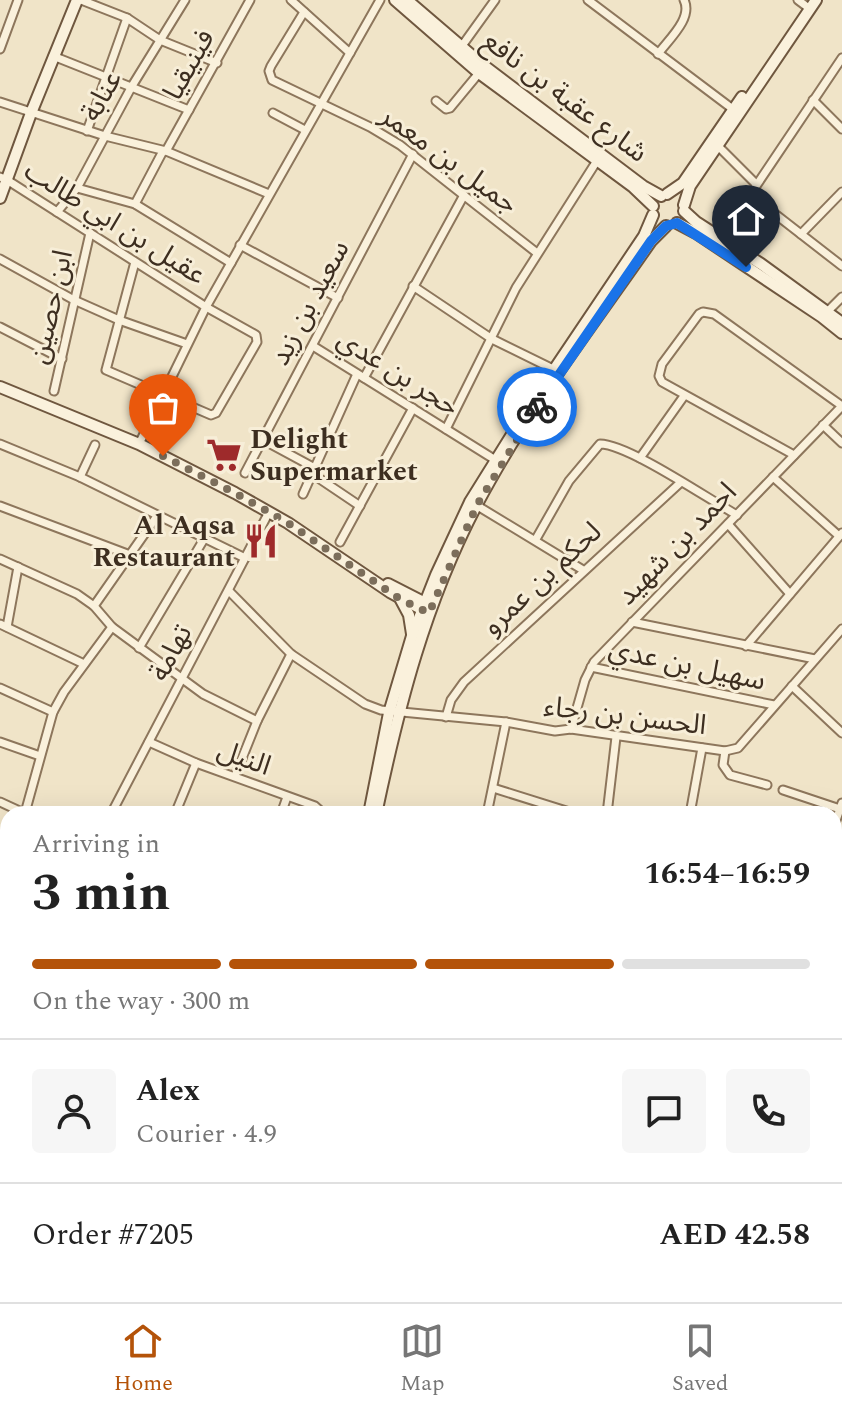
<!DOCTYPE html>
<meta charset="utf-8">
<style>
:root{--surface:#fff;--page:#f6f6f6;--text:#222;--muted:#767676;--line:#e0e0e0;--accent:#b45309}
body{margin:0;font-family:Spectral,"Noto Sans Arabic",serif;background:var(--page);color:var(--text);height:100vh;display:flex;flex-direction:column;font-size:30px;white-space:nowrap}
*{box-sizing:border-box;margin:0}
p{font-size:26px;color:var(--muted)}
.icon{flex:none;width:44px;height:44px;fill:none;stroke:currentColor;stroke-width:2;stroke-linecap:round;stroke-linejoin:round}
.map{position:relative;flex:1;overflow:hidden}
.drawer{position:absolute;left:0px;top:806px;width:842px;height:496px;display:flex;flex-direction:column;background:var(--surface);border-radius:24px 24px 0 0;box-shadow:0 8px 32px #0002}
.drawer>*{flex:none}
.pin{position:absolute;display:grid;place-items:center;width:68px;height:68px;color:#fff;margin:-82px -34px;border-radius:50% 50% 50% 0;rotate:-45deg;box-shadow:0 0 8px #0007}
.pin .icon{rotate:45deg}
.courier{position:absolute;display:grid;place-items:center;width:80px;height:80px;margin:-40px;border:6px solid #1a73e8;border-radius:50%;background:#fff;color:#222;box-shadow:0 2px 10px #0007}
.overview em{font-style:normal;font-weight:700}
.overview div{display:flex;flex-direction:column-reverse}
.overview{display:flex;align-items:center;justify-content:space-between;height:136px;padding:0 32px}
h1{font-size:52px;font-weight:700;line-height:60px}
.bar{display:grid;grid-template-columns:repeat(4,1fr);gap:12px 8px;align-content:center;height:96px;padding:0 32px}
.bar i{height:10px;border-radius:6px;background:var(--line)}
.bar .active{background:var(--accent)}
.bar p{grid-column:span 4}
.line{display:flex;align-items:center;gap:20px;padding:0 32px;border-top:2px solid var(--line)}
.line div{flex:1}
.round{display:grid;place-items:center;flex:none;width:84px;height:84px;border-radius:8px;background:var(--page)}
.menu{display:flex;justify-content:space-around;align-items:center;height:112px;border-top:2px solid var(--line);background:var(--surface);font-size:22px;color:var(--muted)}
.menu a{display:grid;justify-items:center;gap:4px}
.menu .active{color:var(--accent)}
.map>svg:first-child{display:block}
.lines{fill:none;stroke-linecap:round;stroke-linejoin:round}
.street-casing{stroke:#8d765c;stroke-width:11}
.secondary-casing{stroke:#6f573f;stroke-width:14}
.primary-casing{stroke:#5b4430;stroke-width:15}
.street{stroke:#faf1dc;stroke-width:7}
.secondary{stroke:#faf1dc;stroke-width:10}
.primary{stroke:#f3d9a0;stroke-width:11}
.done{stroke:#7c6e5b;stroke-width:8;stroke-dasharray:0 14.4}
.route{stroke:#1a73e8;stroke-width:10}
.labels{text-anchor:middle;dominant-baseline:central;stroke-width:6;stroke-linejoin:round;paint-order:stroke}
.street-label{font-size:28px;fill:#3d2e20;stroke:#f7eed8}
.poi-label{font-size:28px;font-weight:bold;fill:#3d2e20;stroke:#f7eed8;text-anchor:start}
</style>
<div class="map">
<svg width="842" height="1302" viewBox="0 0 842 1302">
<rect width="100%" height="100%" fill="#f0e4c8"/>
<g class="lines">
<g class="street-casing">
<g id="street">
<polyline points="81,0 127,18 160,40 217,63"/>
<polyline points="291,0 350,53"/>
<polyline points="588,0 734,110"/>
<polyline points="798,0 810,9"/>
<polyline points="304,12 271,66 269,71 272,80 370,127 400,145 537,253"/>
<polyline points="0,49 18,0"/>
<polyline points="459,50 495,0"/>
<path d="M 658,54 C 669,39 693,18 684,0"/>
<polyline points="53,56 189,110"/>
<polyline points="842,58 754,189 761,203 842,266"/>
<polyline points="813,100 842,129"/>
<polyline points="436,101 446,109 450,108 479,73"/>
<polyline points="0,102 105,136 166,151 269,194"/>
<polyline points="273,113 305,130"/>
<polyline points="87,131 127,18"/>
<polyline points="718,146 756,184"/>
<polyline points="166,151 250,0"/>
<polyline points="0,177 7,180 206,307 256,335 257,342 216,413 211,415 106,370 135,262"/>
<polyline points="77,188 135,204 231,263"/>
<polyline points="135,204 163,151"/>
<polyline points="57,212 77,188 132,86 185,0"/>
<polyline points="801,234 842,192"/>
<polyline points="240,245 338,298"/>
<polyline points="0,259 74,300 119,320 187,344"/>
<polyline points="413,286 492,339 555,370"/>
<polyline points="824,315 842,297"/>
<polyline points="0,327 62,359"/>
<polyline points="313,346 497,461"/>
<polyline points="364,378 464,195"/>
<polyline points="54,391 90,233"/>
<polyline points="823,425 842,443"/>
<polyline points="446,429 516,288 600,156"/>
<polyline points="263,440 313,467"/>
<polyline points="0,444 80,477 245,558"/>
<polyline points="139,444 206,307 380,0"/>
<polyline points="794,455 662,382 659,376 662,364 699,314 703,312 714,314 842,406"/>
<polyline points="640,458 684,396"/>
<polyline points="245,473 413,154"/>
<polyline points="311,473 360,506"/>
<polyline points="80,477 95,445"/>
<polyline points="773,477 839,536"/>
<polyline points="303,494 357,374"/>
<polyline points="476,505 583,570"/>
<polyline points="0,506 130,555"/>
<polyline points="728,524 790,594"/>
<path d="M 536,539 L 569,481 L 600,444 C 628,444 708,499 737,515"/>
<polyline points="340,542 413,408"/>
<polyline points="0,559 77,594 94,606 112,627 203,694 257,721"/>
<polyline points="229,591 291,654 365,704 381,710 506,722 555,731 571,729 725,751 738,748 842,629"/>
<polyline points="94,606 157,516"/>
<polyline points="632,622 815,659"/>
<polyline points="0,624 84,664"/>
<polyline points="7,627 18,567"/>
<polyline points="746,646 842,533"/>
<polyline points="139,648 204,539"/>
<polyline points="591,667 774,705"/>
<polyline points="792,686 842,733"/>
<polyline points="0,688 53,712"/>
<polyline points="446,717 451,700 464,682 680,483"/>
<polyline points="571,729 585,680 594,662 842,406"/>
<polyline points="0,742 40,756"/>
<polyline points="149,742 196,763 315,806 324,814"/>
<polyline points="725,751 723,765 730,775 767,785"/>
<polyline points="235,776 257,721 291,654"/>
<polyline points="493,788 576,814"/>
<polyline points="783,790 840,809"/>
<polyline points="0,802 26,814"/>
<polyline points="25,813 53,712 64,692 112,627"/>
<polyline points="111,814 269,512"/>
<polyline points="175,814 196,763"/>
<polyline points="281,814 287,797"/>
<polyline points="487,814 506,722"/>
<polyline points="607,814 616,737"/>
<polyline points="690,814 702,748"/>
<polyline points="834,826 842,803"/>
<polyline points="834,850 842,853"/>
<polyline points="3,928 8,917"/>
<polyline points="834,974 842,976"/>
<polyline points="0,997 8,1001"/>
<polyline points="0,1059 8,1034"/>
<polyline points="834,1104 842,1109"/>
<polyline points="0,1119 8,1123"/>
<polyline points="834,1148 842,1128"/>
<polyline points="0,1208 8,1202"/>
<polyline points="834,1233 842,1237"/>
<polyline points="0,1270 8,1273"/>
<polyline points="66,1294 86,1302"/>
<polyline points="206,1294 222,1302"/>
<polyline points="707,1294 724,1302"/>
<polyline points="726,1294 742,1302"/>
<polyline points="34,1302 39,1294"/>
<polyline points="518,1302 522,1294"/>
</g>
</g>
<g class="secondary-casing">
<g id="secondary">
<polyline points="395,0 479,73 632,186 653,206"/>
<polyline points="407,0 483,65 643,186 661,196"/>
<polyline points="667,194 683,183 742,97"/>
<polyline points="0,198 31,113 77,0"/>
<polyline points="684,205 690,186 816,0"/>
<polyline points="684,211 696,222 761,264 842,323"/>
<polyline points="677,223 696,233 822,317 842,333"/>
<polyline points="0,387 139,444 235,493 288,523 390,592 425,611"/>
<polyline points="388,584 431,606"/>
<polyline points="401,600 409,615 412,634"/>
<polyline points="369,814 389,713 412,636 436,575 470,502 531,404 644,236 653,215"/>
<path d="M 376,814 C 399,705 425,603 477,504 C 526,411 592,326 651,241 L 666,226"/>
<polyline points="264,1302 266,1294"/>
<polyline points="276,1302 277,1294"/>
</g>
</g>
<g class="primary-casing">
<g id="primary">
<polyline points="0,1227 8,1230"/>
<polyline points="0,1254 8,1257"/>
<polyline points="92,1294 111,1302"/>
<polyline points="119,1294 138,1302"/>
<polyline points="141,1294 160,1302"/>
<polyline points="176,1294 194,1302"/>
</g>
</g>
<use href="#street" class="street"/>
<use href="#secondary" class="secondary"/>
<use href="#primary" class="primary"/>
</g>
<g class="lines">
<polyline class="done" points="163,456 235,493 288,523 400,599 429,613 477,505 537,407"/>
<polyline class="route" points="537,407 651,241 666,226 677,223 746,267"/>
</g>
<defs>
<g id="supermarket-bare" transform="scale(2.76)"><path d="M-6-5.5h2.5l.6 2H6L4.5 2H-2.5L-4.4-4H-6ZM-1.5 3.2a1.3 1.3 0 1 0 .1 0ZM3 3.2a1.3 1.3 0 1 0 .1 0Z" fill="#9e2a2b" stroke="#f7eed8" stroke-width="2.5" paint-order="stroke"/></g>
<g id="restaurant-bare" transform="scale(2.76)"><path d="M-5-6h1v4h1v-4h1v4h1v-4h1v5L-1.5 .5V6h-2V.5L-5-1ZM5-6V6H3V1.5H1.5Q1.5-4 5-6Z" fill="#9e2a2b" stroke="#f7eed8" stroke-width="2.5" paint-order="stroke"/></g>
</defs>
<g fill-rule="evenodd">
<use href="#supermarket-bare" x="224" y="455"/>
<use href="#restaurant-bare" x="261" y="541"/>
</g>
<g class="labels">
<g class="street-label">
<text transform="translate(189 65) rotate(-61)">فينيقيا</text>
<text transform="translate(102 96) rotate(-61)">عنابة</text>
<text transform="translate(565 97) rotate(37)">شارع عقبة بن نافع</text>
<text transform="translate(449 160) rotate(36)">جميل بن معمر</text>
<text transform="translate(115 223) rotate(32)">عقيل بن ابي طالب</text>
<text transform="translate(310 303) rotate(-62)">سعيد بن زيد</text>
<text transform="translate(51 307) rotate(-77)">ابن حصين</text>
<text transform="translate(398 373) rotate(32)">حجر بن عدي</text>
<text transform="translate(677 544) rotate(-46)">احمد بن شهيد</text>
<text transform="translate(542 579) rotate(-43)">لحكم بن عمرو</text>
<text transform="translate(171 653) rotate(-62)">تهامة</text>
<text transform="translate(687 665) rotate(12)">سهيل بن عدي</text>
<text transform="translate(625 716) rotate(7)">الحسن بن رجاء</text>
<text transform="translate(244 758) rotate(20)">النيل</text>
</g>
<g class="poi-label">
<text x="250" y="439">Delight<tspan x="250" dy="32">Supermarket</tspan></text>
<text x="235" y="525" text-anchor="end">Al Aqsa<tspan x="235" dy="32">Restaurant</tspan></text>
</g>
</g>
</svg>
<div class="pin" style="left:163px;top:456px;background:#ea580c"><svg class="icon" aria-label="bag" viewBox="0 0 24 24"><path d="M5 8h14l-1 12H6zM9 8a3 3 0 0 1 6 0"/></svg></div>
<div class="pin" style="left:746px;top:267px;background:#1f2937"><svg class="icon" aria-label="home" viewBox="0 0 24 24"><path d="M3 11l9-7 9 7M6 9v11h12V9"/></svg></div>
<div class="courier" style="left:537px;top:407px"><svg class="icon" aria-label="bike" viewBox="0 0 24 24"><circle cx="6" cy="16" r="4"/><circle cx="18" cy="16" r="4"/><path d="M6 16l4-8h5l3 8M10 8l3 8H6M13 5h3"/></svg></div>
<section class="drawer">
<div class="overview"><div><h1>3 min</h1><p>Arriving in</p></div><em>16:54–16:59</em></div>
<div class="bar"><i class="active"></i><i class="active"></i><i class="active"></i><i></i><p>On the way · 300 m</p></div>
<div class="line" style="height:144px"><a class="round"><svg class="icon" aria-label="person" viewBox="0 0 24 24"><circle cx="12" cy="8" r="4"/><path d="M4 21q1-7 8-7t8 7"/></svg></a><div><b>Alex</b><p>Courier · 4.9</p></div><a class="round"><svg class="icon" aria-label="chat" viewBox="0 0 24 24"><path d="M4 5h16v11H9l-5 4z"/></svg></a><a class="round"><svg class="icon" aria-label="phone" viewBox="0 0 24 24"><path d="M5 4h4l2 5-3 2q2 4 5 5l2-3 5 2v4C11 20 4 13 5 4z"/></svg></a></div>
<div class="line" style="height:104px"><div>Order #7205</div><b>AED 42.58</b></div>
</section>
</div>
<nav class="menu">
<a class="active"><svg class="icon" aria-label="home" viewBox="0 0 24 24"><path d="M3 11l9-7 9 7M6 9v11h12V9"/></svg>Home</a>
<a><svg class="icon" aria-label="map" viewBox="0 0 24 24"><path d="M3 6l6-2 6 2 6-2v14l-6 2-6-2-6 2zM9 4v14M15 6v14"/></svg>Map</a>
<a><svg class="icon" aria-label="saved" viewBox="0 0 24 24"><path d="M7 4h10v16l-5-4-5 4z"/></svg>Saved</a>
</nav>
